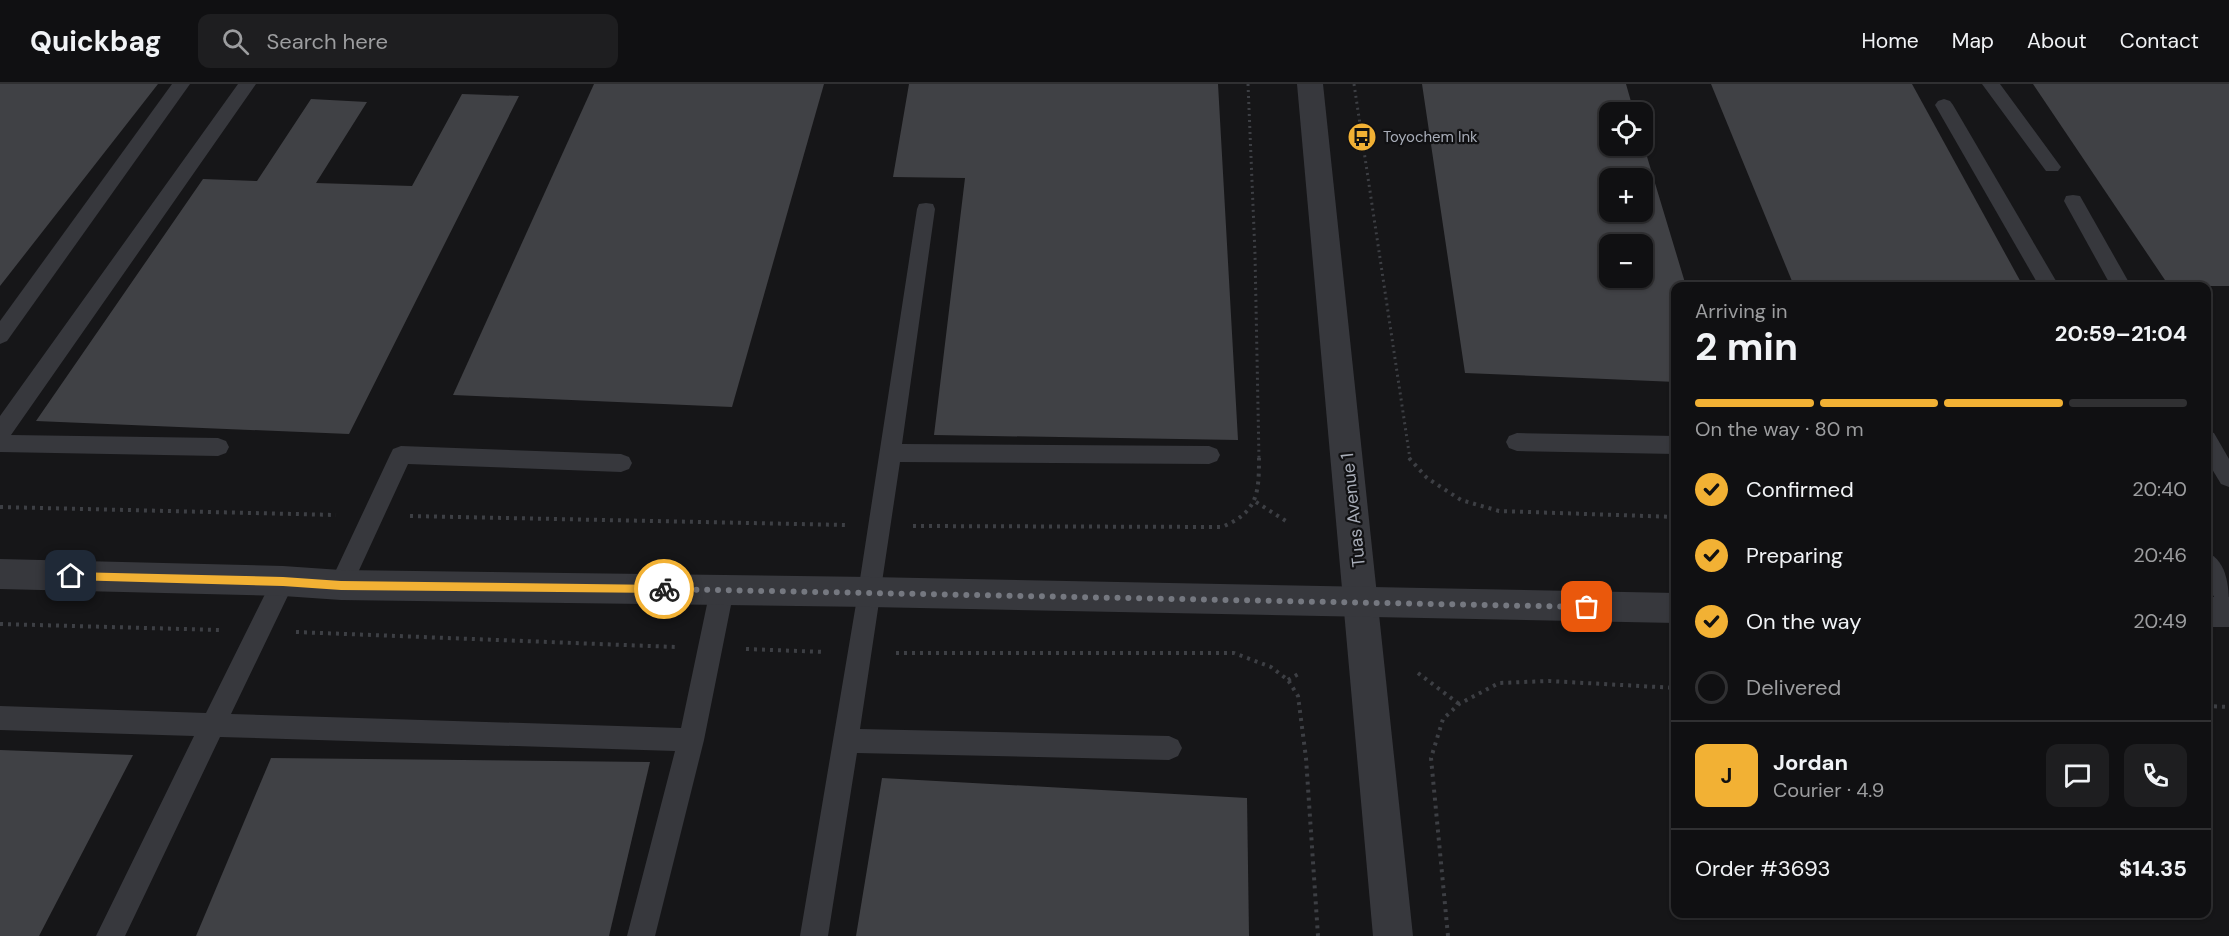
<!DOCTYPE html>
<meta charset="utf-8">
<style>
:root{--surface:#101012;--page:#1e1e20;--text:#f1f3f6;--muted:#9c9d9f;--line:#303032;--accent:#f2b134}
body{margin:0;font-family:"DM Sans",sans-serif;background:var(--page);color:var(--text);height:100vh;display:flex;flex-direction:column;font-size:22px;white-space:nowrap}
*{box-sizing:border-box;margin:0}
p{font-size:20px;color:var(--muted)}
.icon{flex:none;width:33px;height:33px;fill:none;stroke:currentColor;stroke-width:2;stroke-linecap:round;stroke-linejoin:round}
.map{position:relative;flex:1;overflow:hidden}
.drawer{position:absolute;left:1671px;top:198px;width:540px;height:636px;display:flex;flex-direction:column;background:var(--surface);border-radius:12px;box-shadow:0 2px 4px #0004,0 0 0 2px var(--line)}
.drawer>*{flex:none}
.fabs{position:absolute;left:1599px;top:18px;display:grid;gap:12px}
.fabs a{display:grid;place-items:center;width:54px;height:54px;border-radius:12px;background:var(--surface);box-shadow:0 2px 4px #0004,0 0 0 2px var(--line);font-size:30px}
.pin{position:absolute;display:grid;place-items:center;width:51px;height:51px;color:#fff;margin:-26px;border-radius:12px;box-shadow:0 3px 9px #0006}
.courier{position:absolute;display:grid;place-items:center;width:60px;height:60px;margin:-30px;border:4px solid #f2b134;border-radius:50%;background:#fff;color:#222;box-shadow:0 2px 8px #0007}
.headline em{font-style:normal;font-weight:700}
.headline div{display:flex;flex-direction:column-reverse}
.headline{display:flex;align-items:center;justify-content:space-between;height:102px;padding:0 24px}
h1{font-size:39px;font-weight:700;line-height:45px}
.bar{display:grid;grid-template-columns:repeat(4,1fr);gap:9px 6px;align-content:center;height:72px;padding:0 24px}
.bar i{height:8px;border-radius:4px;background:var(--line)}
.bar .on{background:var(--accent)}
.bar p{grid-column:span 4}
.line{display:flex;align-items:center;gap:15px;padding:0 24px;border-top:2px solid var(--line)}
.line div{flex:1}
.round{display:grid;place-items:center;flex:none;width:63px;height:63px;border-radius:12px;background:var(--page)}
ol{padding:0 24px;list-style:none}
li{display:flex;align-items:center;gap:18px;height:66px}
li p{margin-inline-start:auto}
li .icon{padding:6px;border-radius:50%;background:var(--accent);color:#111;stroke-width:4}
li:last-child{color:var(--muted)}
li i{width:33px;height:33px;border:3px solid var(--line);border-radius:50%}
header{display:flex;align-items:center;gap:36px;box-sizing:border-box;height:84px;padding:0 30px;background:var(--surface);border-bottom:2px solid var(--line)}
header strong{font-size:28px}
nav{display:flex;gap:33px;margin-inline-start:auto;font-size:21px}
.search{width:420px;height:54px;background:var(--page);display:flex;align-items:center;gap:15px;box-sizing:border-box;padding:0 21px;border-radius:12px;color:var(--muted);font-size:22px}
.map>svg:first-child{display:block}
.building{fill:#404145;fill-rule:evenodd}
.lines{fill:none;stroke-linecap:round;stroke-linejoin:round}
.path-far1{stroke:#3d3f44;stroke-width:3;stroke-dasharray:2 4;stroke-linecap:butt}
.path{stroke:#3d3f44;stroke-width:4;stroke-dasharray:3 5;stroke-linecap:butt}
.service{fill:#37383d;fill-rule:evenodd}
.minor{fill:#37383d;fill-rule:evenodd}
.tertiary{fill:#37383d;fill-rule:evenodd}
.route{fill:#f2b134}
.done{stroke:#757880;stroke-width:6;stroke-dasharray:0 10.8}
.labels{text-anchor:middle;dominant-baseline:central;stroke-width:4.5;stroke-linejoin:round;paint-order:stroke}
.far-poi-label{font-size:15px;fill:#a8adb8;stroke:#111113;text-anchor:start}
.street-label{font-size:18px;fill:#a8adb8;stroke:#111113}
</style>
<header>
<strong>Quickbag</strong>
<div class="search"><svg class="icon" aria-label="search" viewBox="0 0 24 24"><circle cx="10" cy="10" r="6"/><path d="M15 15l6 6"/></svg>Search here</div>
<nav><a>Home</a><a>Map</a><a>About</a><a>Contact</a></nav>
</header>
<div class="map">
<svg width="2229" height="852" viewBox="0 0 2229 852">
<rect width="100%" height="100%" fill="#161618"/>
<g class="building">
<polygon points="0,0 158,0 0,202"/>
<polygon points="594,0 824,0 732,323 453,311"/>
<polygon points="909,0 1218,0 1238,356 934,351 965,94 893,93"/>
<path d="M 1422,0 L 1626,0 L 1634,28 L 1610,28 L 1610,62 L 1642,62 L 1642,56 L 1686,202 L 1676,202 L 1676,298 L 1465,289 ZM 1610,94 L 1642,94 L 1642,128 L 1610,128 ZM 1610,160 L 1642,160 L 1642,194 L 1610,194 Z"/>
<polygon points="1711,0 1912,0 2023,202 1794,202"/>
<polygon points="2033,0 2229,0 2229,202 2169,202"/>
<polygon points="462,10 519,12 349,350 36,337 203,95 257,97 311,15 367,18 316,99 412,102"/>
<polygon points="0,666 133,671 39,852 0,852"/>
<polygon points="271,674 650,678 609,852 196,852"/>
<polygon points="882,694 1247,714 1249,852 856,852"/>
</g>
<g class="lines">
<g class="path-far1">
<polyline points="1248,0 1255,170 1259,375"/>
<polyline points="1354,0 1410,375"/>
</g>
<g class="path">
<polyline points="1409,374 1427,394 1461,416 1499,427 1676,433"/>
<polyline points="1256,418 1289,439"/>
<polyline points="0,423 336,431"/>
<polyline points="410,432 846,441"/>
<path d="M 913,442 L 1222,443 C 1258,428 1259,409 1259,374"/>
<polyline points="0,540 220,546"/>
<polyline points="296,548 675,563"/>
<polyline points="746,565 825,568"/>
<polyline points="896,569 1234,569 1271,583 1288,596 1298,612 1306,674 1318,852"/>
<polyline points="1418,589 1459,620"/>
<polyline points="1288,596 1300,589"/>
<polyline points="2206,622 2229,623"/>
<polyline points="1448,852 1431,674 1443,635 1459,620 1499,599 1549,597 1676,604"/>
</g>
<g class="service">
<polygon points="172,0 190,0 7,257 0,260 0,237"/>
<polygon points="238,0 256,0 11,351 218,354 226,357 229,363 226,369 218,372 0,368 0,332"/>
<polygon points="1982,0 2000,0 2058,79 2061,83 2058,87 2046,87"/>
<polygon points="1944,15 1950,17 1953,21 2059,202 2039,202 1935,21 1938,17"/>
<polygon points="2073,111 2080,112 2131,202 2111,202 2064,117 2066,112"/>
<polygon points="926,119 933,120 935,125 902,360 1209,362 1217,365 1220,371 1217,377 1209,380 900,378 860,645 1169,652 1178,656 1182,664 1178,672 1169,676 857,669 828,852 800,852 858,508 917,125 919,120"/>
<polygon points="2206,347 2214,349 2229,375 2229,403 2221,400 2206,375"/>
<polygon points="1517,349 1676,352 1676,370 1517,367 1509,364 1506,358 1509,352"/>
<polygon points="401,362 621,370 629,373 632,379 629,385 621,388 408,380 349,508 341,511 333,508 329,501 390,371 393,365"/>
<path d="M 2206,468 C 2229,477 2229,507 2229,527 L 2221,524 L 2206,500 Z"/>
<polygon points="283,487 291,490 295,497 231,630 681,644 710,506 714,499 722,496 730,499 734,506 704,656 655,852 627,852 675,667 220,653 125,852 96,852 194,652 0,646 0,622 206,629 275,490"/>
</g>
<polygon class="minor" points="1297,0 1323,0 1413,852 1373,852"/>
<g class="tertiary">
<polygon points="0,475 283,482 341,486 870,493 1676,509 1676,539 870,523 341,516 283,512 0,505"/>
<rect x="2206" y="513" width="23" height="30"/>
</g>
</g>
<polygon class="route" points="71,488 283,493 341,497 664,501 669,505 664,509 341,506 283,502 71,496 66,492"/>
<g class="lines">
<polyline class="done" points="664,505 1587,523"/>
</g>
<defs>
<g id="bus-disc" transform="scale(1.5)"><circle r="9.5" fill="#f2b134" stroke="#111113"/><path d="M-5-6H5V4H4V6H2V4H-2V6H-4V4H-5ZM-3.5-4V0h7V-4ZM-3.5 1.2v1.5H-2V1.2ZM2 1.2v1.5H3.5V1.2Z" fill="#111"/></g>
</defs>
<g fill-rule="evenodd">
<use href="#bus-disc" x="1362" y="53"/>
</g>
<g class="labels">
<g class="far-poi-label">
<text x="1383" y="53">Toyochem Ink</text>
</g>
<g class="street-label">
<text transform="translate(1353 426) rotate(-96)">Tuas Avenue 1</text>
</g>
</g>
</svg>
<div class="fabs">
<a><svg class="icon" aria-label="locate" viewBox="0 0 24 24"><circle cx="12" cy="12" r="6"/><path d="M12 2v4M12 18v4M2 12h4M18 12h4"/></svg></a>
<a>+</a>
<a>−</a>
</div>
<div class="pin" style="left:1587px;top:523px;background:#ea580c"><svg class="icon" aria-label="bag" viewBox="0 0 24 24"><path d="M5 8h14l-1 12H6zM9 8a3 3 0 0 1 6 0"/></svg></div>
<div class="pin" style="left:71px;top:492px;background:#1f2937"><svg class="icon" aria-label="home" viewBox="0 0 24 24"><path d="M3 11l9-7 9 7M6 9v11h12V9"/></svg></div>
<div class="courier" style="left:664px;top:505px"><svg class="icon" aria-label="bike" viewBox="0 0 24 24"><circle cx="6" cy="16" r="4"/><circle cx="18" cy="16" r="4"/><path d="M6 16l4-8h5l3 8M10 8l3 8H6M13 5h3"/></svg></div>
<section class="drawer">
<div class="headline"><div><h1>2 min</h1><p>Arriving in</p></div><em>20:59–21:04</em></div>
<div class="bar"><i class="on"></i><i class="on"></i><i class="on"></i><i></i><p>On the way · 80 m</p></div>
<ol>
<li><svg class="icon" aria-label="check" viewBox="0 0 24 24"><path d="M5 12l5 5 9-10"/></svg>Confirmed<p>20:40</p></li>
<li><svg class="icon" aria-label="check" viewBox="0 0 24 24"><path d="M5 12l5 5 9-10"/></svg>Preparing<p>20:46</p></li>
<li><svg class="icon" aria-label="check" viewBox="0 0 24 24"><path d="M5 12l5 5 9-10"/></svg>On the way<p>20:49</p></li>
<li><i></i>Delivered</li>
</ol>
<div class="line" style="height:108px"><b class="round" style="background:var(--accent);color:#111">J</b><div><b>Jordan</b><p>Courier · 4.9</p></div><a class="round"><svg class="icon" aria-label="chat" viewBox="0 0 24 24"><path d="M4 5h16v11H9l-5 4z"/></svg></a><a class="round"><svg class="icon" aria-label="phone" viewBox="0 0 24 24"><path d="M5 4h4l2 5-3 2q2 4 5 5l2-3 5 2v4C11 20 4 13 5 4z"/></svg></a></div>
<div class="line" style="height:78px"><div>Order #3693</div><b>$14.35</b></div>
</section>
</div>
